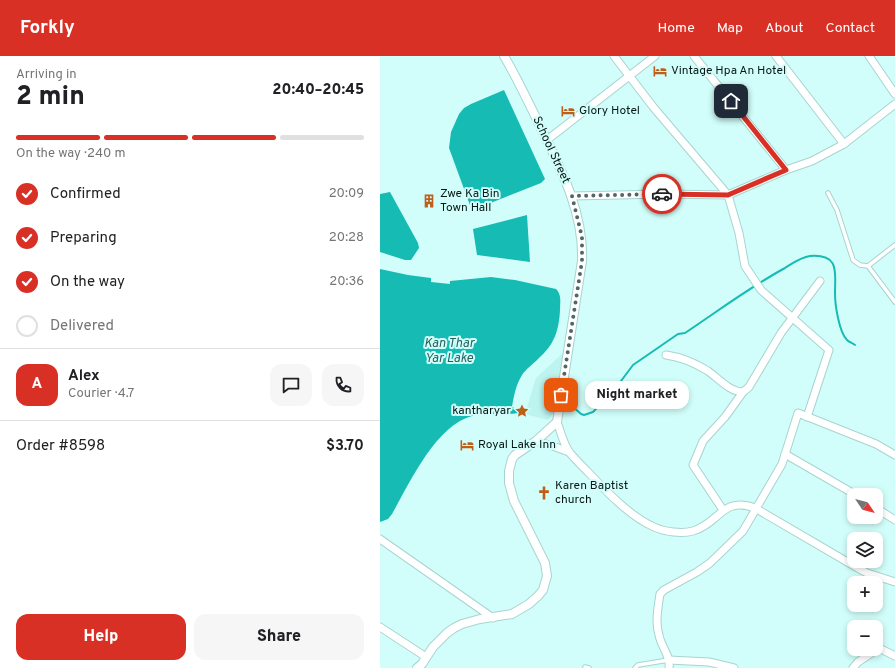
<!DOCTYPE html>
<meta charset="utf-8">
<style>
:root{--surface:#fff;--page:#f6f6f6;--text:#202124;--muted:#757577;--line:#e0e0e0;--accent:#d93025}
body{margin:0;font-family:Overpass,sans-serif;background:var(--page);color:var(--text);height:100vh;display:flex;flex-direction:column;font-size:15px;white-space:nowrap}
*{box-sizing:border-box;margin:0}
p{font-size:13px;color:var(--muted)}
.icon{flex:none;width:22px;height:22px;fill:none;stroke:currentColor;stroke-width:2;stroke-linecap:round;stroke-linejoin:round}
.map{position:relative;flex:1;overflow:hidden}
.details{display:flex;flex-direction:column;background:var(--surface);width:380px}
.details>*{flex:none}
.needle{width:26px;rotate:125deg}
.controls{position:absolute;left:467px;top:432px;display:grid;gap:8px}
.controls a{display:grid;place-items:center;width:36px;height:36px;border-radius:8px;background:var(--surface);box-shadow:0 2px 6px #0003;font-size:20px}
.pin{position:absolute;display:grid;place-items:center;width:34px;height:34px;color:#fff;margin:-17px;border-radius:8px;box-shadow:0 2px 6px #0006}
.courier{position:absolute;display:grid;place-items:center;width:40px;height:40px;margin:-20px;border:3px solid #d93025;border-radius:50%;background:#fff;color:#222;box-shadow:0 1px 5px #0007}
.bubble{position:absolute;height:28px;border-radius:12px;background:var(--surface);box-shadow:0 2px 6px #0003;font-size:13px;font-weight:800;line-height:28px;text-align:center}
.headline em{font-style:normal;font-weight:800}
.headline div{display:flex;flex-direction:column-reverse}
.headline{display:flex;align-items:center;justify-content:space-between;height:68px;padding:0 16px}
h1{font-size:26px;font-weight:800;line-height:30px}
.bar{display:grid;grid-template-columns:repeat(4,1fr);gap:6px 4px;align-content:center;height:48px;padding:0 16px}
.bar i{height:5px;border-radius:3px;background:var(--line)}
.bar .active{background:var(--accent)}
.bar p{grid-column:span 4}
.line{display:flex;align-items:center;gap:10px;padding:0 16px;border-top:1px solid var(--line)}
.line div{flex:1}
.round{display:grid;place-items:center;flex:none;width:42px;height:42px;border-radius:12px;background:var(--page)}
ol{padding:0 16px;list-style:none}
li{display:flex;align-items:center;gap:12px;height:44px}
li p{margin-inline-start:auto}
li .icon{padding:4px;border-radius:50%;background:var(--accent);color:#fff;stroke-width:4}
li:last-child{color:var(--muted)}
li i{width:22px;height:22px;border:2px solid var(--line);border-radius:50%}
.primary-button{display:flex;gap:8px;margin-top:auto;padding:8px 16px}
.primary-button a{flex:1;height:46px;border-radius:12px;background:var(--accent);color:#fff;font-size:16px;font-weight:800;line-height:46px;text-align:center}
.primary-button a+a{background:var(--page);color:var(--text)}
header{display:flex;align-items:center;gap:24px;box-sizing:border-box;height:56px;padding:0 20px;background:var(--accent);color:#fff}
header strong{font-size:19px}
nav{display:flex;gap:22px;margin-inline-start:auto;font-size:14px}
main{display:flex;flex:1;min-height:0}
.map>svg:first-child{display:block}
.built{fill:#bdf4f0}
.water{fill:#16bbb4}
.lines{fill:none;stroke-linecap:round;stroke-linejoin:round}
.stream{stroke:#16bbb4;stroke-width:2}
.service-casing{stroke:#a8d4d0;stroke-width:5.5}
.minor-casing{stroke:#a8d4d0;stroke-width:9}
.tertiary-casing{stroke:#a8d4d0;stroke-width:10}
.service{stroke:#fff;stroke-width:3.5}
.minor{stroke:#fff;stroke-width:7}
.tertiary{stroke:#fff;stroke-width:8}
.done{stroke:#4d6866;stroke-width:4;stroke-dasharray:0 7.2}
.route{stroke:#d93025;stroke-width:5}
.labels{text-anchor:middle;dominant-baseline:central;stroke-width:4;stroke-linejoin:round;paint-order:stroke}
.poi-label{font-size:12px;fill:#061716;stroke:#d1fefa;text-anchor:start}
.street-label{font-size:12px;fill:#061716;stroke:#d1fefa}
.water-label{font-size:13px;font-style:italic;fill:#26605c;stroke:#d1fefa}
</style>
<header>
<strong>Forkly</strong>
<nav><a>Home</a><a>Map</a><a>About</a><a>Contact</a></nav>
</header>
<main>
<section class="details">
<div class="headline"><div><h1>2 min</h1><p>Arriving in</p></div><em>20:40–20:45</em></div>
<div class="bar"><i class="active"></i><i class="active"></i><i class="active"></i><i></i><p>On the way · 240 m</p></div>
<ol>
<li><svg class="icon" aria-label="check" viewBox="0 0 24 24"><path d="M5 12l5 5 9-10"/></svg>Confirmed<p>20:09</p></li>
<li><svg class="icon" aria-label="check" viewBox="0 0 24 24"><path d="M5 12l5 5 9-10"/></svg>Preparing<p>20:28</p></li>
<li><svg class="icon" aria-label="check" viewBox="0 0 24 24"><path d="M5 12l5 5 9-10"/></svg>On the way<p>20:36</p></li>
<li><i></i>Delivered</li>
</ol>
<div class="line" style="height:72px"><b class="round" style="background:var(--accent);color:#fff">A</b><div><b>Alex</b><p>Courier · 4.7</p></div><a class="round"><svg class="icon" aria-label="chat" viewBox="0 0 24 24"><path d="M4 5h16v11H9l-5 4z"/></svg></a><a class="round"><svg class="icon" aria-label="phone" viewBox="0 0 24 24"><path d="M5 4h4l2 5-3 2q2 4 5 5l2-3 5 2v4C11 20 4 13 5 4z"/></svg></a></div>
<div class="line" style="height:52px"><div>Order #8598</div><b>$3.70</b></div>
<div class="primary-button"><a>Help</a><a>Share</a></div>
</section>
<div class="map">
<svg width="515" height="612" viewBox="0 0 515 612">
<rect width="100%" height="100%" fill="#d1fefa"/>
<polygon class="built" points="183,297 174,356 168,364 145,358 156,322"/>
<g class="water">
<polygon points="124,34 165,123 161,127 93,154 91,152 69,92 71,76 79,58 84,52 91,48"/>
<polygon points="10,136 38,187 39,192 31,204 25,204 0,196 0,138"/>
<polygon points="147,159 150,206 97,199 93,173"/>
<path d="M 0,213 L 28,219 L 51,222 L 51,226 L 70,228 L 70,225 L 111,221 L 135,224 L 176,233 C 182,239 180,246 180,254 C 179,275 174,289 158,303 C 153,308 146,313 142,319 C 136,329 134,339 132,351 L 139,354 L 138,357 C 123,360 107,355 92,360 C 56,369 29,428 12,458 L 8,463 L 0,466 Z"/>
</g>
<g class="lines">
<path class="stream" d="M 191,349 L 201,358 L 204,359 L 213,356 L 238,329 L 253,309 L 298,278 L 305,277 C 338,255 370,231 405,212 C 413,207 421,201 430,200 C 460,198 455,216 455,237 C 455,249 459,276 467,284 C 469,286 472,287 475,289"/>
<g class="service-casing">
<g id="service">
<polyline points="448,137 457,154 473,204 480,209 488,210 515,189"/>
<polyline points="488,210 515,246"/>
<polyline points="205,611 209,612"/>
<polyline points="255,612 258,609 289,604"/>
</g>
</g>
<g class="minor-casing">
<g id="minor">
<polyline points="234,0 274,52 348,139 359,177 365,210 381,234 449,294 427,361"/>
<polyline points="314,0 406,114"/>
<polyline points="396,0 464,88"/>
<polyline points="489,0 515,38"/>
<polyline points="167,84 275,0"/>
<polyline points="192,140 284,138 348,139 406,114 432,105 464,88 515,48"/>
<path d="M 286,299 C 301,301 315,307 328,315 C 338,322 350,336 363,336 L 369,331 L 401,277 L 440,225"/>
<path d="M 177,366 C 181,376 183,388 190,397 C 195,403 201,409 207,415 C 225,434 249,460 274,471 C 285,476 302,478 313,475 C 340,467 342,440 375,452 L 476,511 L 487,517 L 515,526"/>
<polyline points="156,385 170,389 189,396"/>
<polyline points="405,398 476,439"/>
<polyline points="496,452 515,464"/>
<polyline points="343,454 313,409 323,385 345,361 363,336"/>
<polyline points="0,483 113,562"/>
<polyline points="0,571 46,601"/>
<polyline points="289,604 329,606 354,612"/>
<path d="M 289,612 C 291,600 281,591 279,579 C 275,567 278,551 280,538 L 284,534 L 317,516 L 330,507 L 363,475 L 402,408 L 418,357 L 496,388 L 515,399"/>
<polyline points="473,612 478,606 499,592 515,600"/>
</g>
</g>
<g class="tertiary-casing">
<path id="tertiary" d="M 37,612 L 42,608 L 53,591 L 67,577 L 74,572 L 82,568 L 100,563 L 132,558 L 149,548 L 158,540 L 163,534 L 167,520 L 165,507 L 134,445 L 129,427 L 129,415 L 132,403 L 135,399 L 156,385 L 177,366 L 202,205 C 204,156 180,111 159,68 C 148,45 137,22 124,0"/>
</g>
<use href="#service" class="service"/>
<use href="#minor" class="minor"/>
<use href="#tertiary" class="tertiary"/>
</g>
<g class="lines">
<polyline class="done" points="181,339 202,205 202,181 192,140 282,138"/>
<polyline class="route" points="282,138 348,139 406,114 351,45"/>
</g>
<defs>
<g id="hotel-bare" transform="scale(1.08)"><path d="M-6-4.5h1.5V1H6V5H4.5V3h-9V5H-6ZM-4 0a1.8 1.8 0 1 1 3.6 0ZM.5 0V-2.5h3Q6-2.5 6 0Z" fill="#be5e19" stroke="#d1fefa" stroke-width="2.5" paint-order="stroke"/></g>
<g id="building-bare" transform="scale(1.08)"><path d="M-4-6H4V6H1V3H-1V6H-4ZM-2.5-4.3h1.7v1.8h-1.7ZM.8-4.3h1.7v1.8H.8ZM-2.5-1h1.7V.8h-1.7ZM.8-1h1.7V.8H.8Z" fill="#be5e19" stroke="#d1fefa" stroke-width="2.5" paint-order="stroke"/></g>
<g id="sight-bare" transform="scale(1.08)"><path d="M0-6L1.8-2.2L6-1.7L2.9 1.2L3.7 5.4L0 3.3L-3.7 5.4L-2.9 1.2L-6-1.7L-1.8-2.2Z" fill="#be5e19" stroke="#d1fefa" stroke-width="2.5" paint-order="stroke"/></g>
<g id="church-bare" transform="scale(1.08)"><path d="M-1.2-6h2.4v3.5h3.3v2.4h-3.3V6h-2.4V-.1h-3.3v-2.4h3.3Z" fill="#be5e19" stroke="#d1fefa" stroke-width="2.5" paint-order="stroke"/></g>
</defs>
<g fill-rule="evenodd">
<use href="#hotel-bare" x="280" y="15"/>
<use href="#hotel-bare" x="188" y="55"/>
<use href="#building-bare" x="49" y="145"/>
<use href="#sight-bare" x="142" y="355"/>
<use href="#hotel-bare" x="87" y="389"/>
<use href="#church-bare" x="164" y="437"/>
</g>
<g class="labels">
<g class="poi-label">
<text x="291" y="15">Vintage Hpa An Hotel</text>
<text x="199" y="55">Glory Hotel</text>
<text x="60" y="138">Zwe Ka Bin<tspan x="60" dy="14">Town Hall</tspan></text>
<text x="131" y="355" text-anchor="end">kantharyar</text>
<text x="98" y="389">Royal Lake Inn</text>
<text x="175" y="430">Karen Baptist<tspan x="175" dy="14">church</tspan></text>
</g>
<g class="street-label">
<text transform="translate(171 94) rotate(65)">School Street</text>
</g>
<g class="water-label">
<text x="69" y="288">Kan Thar<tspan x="69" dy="15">Yar Lake</tspan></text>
</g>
</g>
</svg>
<div class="controls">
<a><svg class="needle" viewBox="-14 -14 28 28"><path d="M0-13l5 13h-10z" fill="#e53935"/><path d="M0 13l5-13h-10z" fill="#757577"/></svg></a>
<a><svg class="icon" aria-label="layers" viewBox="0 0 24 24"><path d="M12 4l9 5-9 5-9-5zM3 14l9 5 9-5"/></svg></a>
<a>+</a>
<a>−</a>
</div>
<div class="pin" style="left:181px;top:339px;background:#ea580c"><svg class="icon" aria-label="bag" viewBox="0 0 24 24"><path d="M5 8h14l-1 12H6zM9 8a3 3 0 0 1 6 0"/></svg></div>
<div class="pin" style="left:351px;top:45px;background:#1f2937"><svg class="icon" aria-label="home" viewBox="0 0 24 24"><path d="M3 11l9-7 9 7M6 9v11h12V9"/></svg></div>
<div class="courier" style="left:282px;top:138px"><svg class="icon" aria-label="car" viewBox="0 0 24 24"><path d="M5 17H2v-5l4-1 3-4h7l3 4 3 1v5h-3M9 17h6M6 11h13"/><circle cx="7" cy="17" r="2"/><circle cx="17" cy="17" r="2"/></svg></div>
<div class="bubble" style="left:205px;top:325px;width:104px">Night market</div>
</div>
</main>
